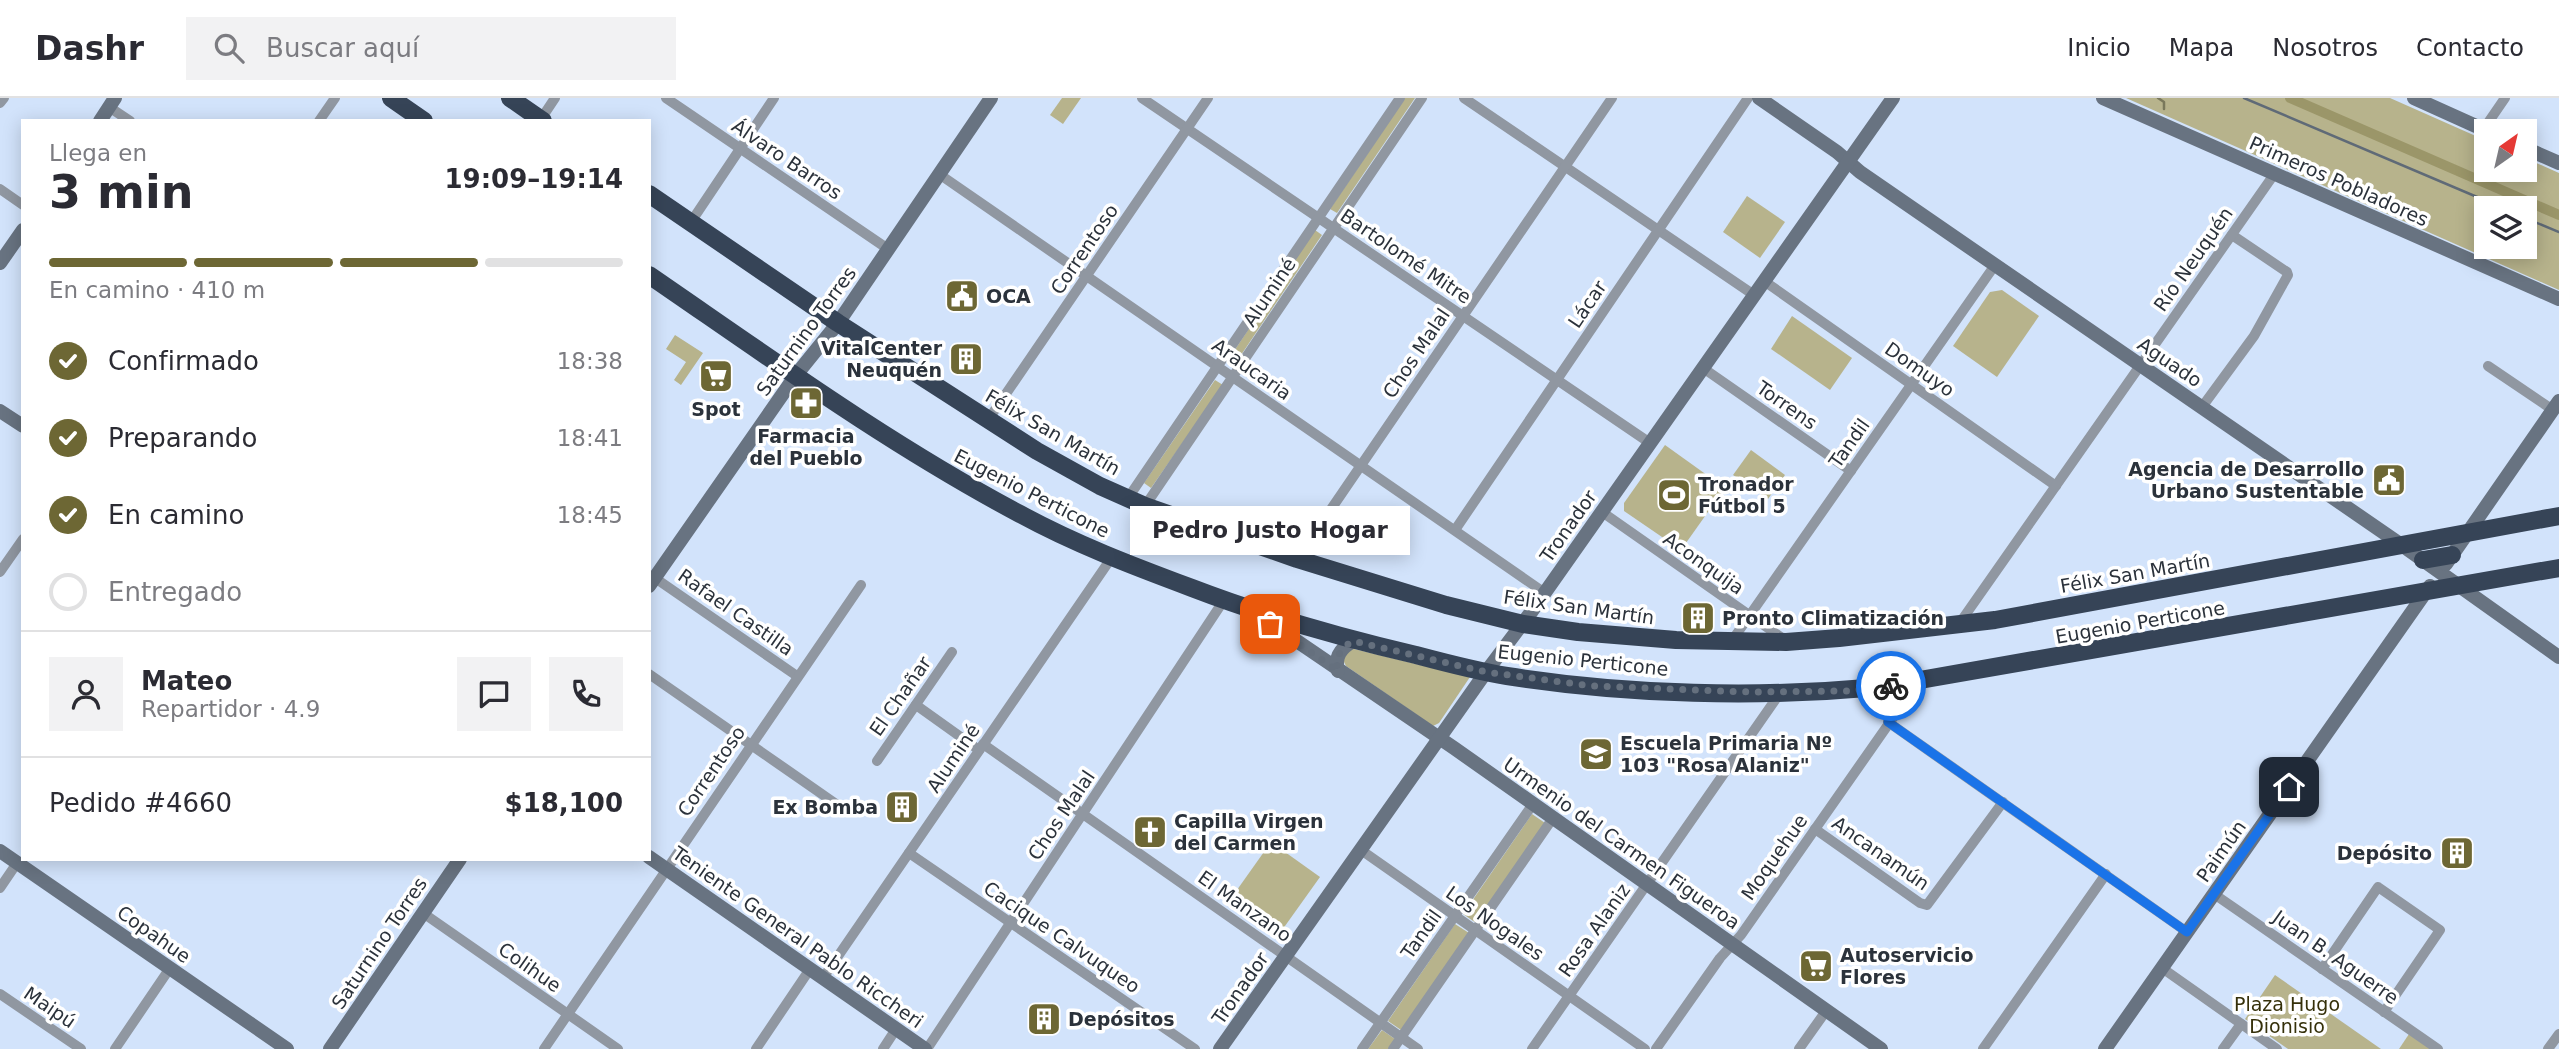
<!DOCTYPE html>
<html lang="es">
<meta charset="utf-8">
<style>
:root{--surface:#fff;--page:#f2f2f3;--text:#2b2b33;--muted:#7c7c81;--line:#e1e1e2;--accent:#6d6734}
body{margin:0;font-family:"DejaVu Sans",sans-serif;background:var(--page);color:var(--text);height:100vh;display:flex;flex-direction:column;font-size:26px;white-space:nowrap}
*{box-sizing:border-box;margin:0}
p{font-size:23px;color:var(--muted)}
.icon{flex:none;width:38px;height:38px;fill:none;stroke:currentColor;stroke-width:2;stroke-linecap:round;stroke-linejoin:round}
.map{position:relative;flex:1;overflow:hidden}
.drawer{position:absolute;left:21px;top:21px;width:630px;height:742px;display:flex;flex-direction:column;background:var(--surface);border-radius:0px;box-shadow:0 4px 18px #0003}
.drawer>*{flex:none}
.needle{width:46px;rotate:34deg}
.tools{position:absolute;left:2474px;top:21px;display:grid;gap:14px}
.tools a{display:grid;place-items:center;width:63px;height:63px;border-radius:0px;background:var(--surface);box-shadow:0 4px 18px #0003;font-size:35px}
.pin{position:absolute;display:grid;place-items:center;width:60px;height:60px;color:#fff;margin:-30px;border-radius:14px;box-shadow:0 4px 10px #0006}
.courier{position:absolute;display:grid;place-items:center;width:70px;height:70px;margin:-35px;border:5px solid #1a73e8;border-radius:50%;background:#fff;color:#222;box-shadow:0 2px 9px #0007}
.bubble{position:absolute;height:49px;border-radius:0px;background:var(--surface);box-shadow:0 4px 18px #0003;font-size:23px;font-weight:800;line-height:49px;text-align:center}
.overview em{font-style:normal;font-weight:800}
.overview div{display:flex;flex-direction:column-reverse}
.overview{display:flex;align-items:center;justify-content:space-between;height:119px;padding:0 28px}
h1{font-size:46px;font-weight:800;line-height:52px}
.bar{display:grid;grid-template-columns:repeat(4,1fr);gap:10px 7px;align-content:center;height:84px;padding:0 28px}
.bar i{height:9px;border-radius:5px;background:var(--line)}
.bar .selected{background:var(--accent)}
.bar p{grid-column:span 4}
.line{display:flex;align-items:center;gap:18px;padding:0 28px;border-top:2px solid var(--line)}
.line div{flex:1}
.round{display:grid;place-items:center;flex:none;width:74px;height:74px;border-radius:0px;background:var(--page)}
ol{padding:0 28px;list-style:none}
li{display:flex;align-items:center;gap:21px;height:77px}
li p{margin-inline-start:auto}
li .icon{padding:7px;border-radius:50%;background:var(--accent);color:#fff;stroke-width:4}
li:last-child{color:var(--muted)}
li i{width:38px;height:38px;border:4px solid var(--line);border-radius:50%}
header{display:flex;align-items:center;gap:42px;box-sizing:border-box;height:98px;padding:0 35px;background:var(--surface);border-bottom:2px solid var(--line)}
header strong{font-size:33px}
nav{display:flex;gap:38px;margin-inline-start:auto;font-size:24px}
.search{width:490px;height:63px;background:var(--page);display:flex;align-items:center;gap:18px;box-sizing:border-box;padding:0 24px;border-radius:0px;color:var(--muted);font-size:26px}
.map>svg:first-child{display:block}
.green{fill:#b7b38c;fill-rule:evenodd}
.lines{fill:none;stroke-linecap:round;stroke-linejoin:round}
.stream{stroke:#79785b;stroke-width:2.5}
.canal{stroke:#9b9669;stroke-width:10}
.street{stroke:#9097a1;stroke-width:10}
.secondary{stroke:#687381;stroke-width:14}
.highway{stroke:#364457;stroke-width:18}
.rail{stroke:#5f6a77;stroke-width:2.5}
.done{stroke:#65707e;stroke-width:7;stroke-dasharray:0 12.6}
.route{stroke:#1a73e8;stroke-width:9}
.labels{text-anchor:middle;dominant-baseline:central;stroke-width:7;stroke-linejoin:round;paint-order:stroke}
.street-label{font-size:19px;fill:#2b323b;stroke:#fff}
.poi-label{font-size:19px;font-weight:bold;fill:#2b323b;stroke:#fff;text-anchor:start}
.park-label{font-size:19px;fill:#35300a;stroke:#fff}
</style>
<header>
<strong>Dashr</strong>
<div class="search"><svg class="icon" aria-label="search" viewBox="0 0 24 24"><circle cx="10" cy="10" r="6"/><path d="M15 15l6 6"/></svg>Buscar aquí</div>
<nav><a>Inicio</a><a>Mapa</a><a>Nosotros</a><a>Contacto</a></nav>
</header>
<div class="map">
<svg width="2559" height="951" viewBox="0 0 2559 951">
<rect width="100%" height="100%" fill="#d2e3fb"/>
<g class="green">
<polygon points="1062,0 1081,0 1063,26 1050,17"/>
<polygon points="1405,0 1415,0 1337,115 1330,111"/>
<path d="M 2126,0 L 2390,0 L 2487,43 L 2487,72 L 2525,72 L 2525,60 L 2559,75 L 2559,192 ZM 2487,110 L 2525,110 L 2525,149 L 2487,149 Z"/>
<polygon points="1747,98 1785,124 1760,160 1723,134"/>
<polygon points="1315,132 1322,137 1239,260 1232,256"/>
<polygon points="2002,192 2039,218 1997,279 1953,248 1990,194"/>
<polygon points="1792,218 1852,260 1830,292 1771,251"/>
<polygon points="675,237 703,255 681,287 674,282 686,264 666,251"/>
<polygon points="1215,282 1223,287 1151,390 1144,385"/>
<polygon points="1665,347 1725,390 1681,452 1624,413 1624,405"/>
<polygon points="1751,352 1785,377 1768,401 1733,377"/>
<polygon points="1350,550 1470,579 1439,625 1433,628 1346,568 1342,560"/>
<polygon points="1532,716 1545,725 1476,825 1463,816"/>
<polygon points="1271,744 1320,779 1280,835 1273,837 1227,806"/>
<polygon points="1455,826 1469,835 1401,932 1388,923"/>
<polygon points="2275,877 2381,951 2288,951 2245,921"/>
<polygon points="1382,932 1395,941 1388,951 1368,951"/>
<polygon points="2409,936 2431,951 2399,951"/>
</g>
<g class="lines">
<polyline class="stream" points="2158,0 2164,4 2164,11"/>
<polyline class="canal" points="2290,0 2559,117"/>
<g class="street">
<polyline points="666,0 888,151"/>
<polyline points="1142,0 1650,345"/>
<polyline points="1464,0 1754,197"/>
<polyline points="0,5 4,0"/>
<polyline points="109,9 130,23"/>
<polyline points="541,21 555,0"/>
<polyline points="319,23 335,0"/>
<polyline points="2483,32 2505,0"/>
<polyline points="939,76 1545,495"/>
<polyline points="0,91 23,107"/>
<polyline points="691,124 774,0"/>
<polyline points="1764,183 2056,388"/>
<polyline points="2488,268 2553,312"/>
<polyline points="1703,270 1851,373"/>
<polyline points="2202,309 2254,238 2288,177 2287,174 2232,137"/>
<polyline points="988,322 1208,0"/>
<polyline points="1128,400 1400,0"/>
<polyline points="1145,408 1422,0"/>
<polyline points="1602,414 1785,542"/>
<polyline points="1455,432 1748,0"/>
<polyline points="1297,461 1612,0"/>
<polyline points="0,474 23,441"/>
<polyline points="655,480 797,578"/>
<polyline points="1959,526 2275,75"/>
<polyline points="1731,544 1995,167"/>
<polyline points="649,576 839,708"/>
<polyline points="916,607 979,652"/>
<polyline points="1888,624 2187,834"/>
<polyline points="983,646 1418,951"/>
<polyline points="877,663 952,554"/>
<polyline points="1815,731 1920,805 1927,807 2003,704"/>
<polyline points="1361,752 1645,951"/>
<polyline points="909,755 1195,951"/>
<polyline points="0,790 17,765"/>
<polyline points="2214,796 2438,951"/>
<polyline points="423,815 618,951"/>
<polyline points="2162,870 2277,951"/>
<polyline points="2322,871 2378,789 2440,832 2384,914"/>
<polyline points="823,880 1112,459"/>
<polyline points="0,896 81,951"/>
<polyline points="115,951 170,870"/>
<polyline points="544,951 861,487"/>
<polyline points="756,951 810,871"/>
<polyline points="883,951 896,931"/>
<polyline points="927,951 1224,502"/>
<polyline points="1362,951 1533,706"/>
<polyline points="1393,951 1553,720"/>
<polyline points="1532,951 1780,595"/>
<polyline points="1656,951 1720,860 1741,837 1918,584"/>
<polyline points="1799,951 1826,913"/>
<polyline points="1983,951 2106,776"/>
<polyline points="2223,951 2241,926"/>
<polyline points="2548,951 2559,936"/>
</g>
<g class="secondary">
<polyline points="1759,0 1837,54 1860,74 2403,448 2559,559"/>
<polyline points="2103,0 2559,201"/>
<polyline points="2414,0 2487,33"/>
<polyline points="100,23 115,0"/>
<polyline points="2525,50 2559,65"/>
<polyline points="0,165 23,132"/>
<polyline points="0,313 23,328"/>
<polyline points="2446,466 2559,303"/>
<polyline points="649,488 796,277 838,225 991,0"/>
<polyline points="1260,518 1454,650 1881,951"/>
<path d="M 1338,573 C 1334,559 1341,550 1353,543"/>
<polyline points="0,753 287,951"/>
<polyline points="649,759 925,951"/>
<polyline points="330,951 460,761"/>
<polyline points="1220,951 1486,574 1532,513 1893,0"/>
<polyline points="2105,951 2430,488"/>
</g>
<g class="highway">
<polyline points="391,0 424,23"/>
<polyline points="510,0 543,23"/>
<polyline points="649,96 838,225 1037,353 1100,388 1145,408 1297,461 1446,507 1523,526 1578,534 1676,542 1786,544 1839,540 1995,522 2559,418"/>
<path d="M 649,177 C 770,260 890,347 1020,416 C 1075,446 1133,468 1192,490 C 1265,518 1339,539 1416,557 C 1446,565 1476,573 1507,578 C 1628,597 1759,600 1880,589 L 2559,470"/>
<polyline points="2423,462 2452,457"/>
</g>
<g class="rail">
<polyline points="2244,0 2503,110"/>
<polyline points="2525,120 2559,134"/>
</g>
</g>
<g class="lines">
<path class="done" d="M 1270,526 L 1338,573 C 1334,559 1341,550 1353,543 L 1486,574 L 1592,588 L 1749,594 L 1846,593 L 1891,588"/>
<polyline class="route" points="1891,588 1917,584 1888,624 2187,834 2289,689"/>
</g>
<defs>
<g id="civic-square" transform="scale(1.75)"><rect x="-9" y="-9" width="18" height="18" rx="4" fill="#6d6734" stroke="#fff"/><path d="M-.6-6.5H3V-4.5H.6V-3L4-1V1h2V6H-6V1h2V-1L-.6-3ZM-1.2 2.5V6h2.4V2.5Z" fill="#fff"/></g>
<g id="building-square" transform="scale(1.75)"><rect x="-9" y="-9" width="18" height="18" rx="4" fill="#6d6734" stroke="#fff"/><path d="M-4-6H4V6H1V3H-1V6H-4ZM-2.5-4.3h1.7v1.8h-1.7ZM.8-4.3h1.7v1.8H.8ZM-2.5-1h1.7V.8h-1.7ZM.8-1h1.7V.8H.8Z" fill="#fff"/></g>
<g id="supermarket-square" transform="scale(1.75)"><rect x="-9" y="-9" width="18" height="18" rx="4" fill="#6d6734" stroke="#fff"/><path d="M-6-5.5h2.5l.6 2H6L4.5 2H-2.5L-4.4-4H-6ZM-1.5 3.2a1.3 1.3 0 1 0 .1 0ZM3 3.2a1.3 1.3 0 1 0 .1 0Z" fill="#fff"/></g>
<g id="pharmacy-square" transform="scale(1.75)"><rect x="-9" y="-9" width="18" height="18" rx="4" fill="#6d6734" stroke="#fff"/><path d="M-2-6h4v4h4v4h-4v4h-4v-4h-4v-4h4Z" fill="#fff"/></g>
<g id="stadium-square" transform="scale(1.75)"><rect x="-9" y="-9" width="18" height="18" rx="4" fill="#6d6734" stroke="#fff"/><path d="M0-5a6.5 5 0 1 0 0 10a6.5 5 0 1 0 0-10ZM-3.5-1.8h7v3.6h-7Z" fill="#fff"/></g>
<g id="school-square" transform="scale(1.75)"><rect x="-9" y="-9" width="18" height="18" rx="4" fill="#6d6734" stroke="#fff"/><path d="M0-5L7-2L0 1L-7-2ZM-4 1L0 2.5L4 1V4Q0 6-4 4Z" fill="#fff"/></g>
<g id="church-square" transform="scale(1.75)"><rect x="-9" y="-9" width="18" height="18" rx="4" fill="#6d6734" stroke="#fff"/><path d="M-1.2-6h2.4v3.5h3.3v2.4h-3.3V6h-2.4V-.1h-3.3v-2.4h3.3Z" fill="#fff"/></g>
</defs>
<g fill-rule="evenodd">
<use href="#civic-square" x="962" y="198"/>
<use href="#building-square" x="966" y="261"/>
<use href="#supermarket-square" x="716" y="278"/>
<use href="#pharmacy-square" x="806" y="305"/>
<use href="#civic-square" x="2389" y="382"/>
<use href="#stadium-square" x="1674" y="397"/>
<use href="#building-square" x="1698" y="520"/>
<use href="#school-square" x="1596" y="656"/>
<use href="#building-square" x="902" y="709"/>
<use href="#church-square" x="1150" y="734"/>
<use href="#building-square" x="2457" y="755"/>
<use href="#supermarket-square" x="1816" y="868"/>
<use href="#building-square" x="1044" y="921"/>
</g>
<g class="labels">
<g class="street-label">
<text transform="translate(787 61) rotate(34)">Álvaro Barros</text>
<text transform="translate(2339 83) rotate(24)">Primeros Pobladores</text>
<text transform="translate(1084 151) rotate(-56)">Correntoso</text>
<text transform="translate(1406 158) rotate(34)">Bartolomé Mitre</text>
<text transform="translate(2193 161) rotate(-55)">Río Neuquén</text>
<text transform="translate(1269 194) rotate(-56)">Aluminé</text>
<text transform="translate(1587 206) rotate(-56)">Lácar</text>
<text transform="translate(806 233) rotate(-54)">Saturnino Torres</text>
<text transform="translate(1416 255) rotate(-56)">Chos Malal</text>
<text transform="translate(2170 264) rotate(34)">Aguado</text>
<text transform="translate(1252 271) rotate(35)">Araucaria</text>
<text transform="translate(1920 271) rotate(35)">Domuyo</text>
<text transform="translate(1787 307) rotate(35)">Torrens</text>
<text transform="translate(1053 334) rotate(30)">Félix San Martín</text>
<text transform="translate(1849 345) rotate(-55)">Tandil</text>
<text transform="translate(1032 395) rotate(27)">Eugenio Perticone</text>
<text transform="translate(1568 428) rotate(-55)">Tronador</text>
<text transform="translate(1704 465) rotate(35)">Aconquija</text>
<text transform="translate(2135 475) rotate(-10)">Félix San Martín</text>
<text transform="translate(1579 509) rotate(8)">Félix San Martín</text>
<text transform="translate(736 514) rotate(35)">Rafael Castilla</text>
<text transform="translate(2140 524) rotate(-10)">Eugenio Perticone</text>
<text transform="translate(1583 562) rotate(6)">Eugenio Perticone</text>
<text transform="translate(900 598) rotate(-55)">El Chañar</text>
<text transform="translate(953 660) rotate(-56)">Aluminé</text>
<text transform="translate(711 673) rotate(-56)">Correntoso</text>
<text transform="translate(1061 717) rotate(-56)">Chos Malal</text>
<text transform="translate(1622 745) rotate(35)">Urmenio del Carmen Figueroa</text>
<text transform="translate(2221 753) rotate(-55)">Paimún</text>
<text transform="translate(1881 755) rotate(35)">Ancanamún</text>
<text transform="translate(1774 759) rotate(-55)">Moquehue</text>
<text transform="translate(1245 808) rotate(35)">El Manzano</text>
<text transform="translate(1495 825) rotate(35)">Los Nogales</text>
<text transform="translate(1594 832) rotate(-55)">Rosa Alaniz</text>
<text transform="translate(154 836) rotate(35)">Copahue</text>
<text transform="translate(1421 836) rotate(-55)">Tandil</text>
<text transform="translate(798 839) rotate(35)">Teniente General Pablo Riccheri</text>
<text transform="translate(1062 839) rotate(34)">Cacique Calvuqueo</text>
<text transform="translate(379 845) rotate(-56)">Saturnino Torres</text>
<text transform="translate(2336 859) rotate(35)">Juan B. Aguerre</text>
<text transform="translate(530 869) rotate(35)">Colihue</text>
<text transform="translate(1240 890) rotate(-55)">Tronador</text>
<text transform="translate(50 909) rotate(34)">Maipú</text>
</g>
<g class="poi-label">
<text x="986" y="198">OCA</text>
<text x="942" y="250" text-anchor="end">VitalCenter<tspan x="942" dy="22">Neuquén</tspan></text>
<text x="716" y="311" text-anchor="middle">Spot</text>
<text x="806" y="338" text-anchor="middle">Farmacia<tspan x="806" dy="22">del Pueblo</tspan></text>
<text x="2364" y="371" text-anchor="end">Agencia de Desarrollo<tspan x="2364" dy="22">Urbano Sustentable</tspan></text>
<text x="1698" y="386">Tronador<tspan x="1698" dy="22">Fútbol 5</tspan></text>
<text x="1722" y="520">Pronto Climatización</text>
<text x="1620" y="645">Escuela Primaria Nº<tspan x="1620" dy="22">103 "Rosa Alaniz"</tspan></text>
<text x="878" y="709" text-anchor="end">Ex Bomba</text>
<text x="1174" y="723">Capilla Virgen<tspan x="1174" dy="22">del Carmen</tspan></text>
<text x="2432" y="755" text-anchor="end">Depósito</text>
<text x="1840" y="857">Autoservicio<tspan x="1840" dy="22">Flores</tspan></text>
<text x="1068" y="921">Depósitos</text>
</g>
<g class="park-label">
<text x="2287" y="906">Plaza Hugo<tspan x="2287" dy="22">Dionisio</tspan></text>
</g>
</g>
</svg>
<div class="tools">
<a><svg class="needle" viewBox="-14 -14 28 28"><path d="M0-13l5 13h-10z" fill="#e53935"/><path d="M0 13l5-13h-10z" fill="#7c7c81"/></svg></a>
<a><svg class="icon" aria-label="layers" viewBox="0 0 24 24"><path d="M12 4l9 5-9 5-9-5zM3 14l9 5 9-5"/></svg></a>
</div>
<div class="pin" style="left:1270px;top:526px;background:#ea580c"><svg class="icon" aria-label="bag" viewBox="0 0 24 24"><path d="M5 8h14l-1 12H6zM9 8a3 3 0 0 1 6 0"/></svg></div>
<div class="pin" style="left:2289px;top:689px;background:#1f2937"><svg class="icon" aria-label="home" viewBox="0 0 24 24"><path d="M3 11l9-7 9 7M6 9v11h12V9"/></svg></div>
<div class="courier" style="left:1891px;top:588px"><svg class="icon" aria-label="bike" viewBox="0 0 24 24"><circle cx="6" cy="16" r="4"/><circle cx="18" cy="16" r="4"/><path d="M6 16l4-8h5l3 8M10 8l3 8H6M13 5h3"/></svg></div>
<div class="bubble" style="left:1130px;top:408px;width:280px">Pedro Justo Hogar</div>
<section class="drawer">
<div class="overview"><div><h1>3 min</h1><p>Llega en</p></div><em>19:09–19:14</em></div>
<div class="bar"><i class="selected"></i><i class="selected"></i><i class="selected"></i><i></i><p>En camino · 410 m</p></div>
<ol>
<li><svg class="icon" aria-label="check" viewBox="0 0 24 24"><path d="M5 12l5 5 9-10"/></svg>Confirmado<p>18:38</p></li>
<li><svg class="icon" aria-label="check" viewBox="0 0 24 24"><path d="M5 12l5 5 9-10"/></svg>Preparando<p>18:41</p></li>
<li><svg class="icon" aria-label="check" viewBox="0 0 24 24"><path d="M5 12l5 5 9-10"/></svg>En camino<p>18:45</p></li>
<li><i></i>Entregado</li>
</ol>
<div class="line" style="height:126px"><a class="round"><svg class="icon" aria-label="person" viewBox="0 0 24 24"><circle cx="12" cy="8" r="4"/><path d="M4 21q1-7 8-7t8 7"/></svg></a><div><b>Mateo</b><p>Repartidor · 4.9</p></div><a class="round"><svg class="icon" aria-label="chat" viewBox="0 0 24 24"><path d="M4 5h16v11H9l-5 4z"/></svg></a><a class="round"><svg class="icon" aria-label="phone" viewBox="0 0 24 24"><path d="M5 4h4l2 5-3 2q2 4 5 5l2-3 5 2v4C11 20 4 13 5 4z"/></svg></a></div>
<div class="line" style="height:91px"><div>Pedido #4660</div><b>$18,100</b></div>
</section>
</div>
